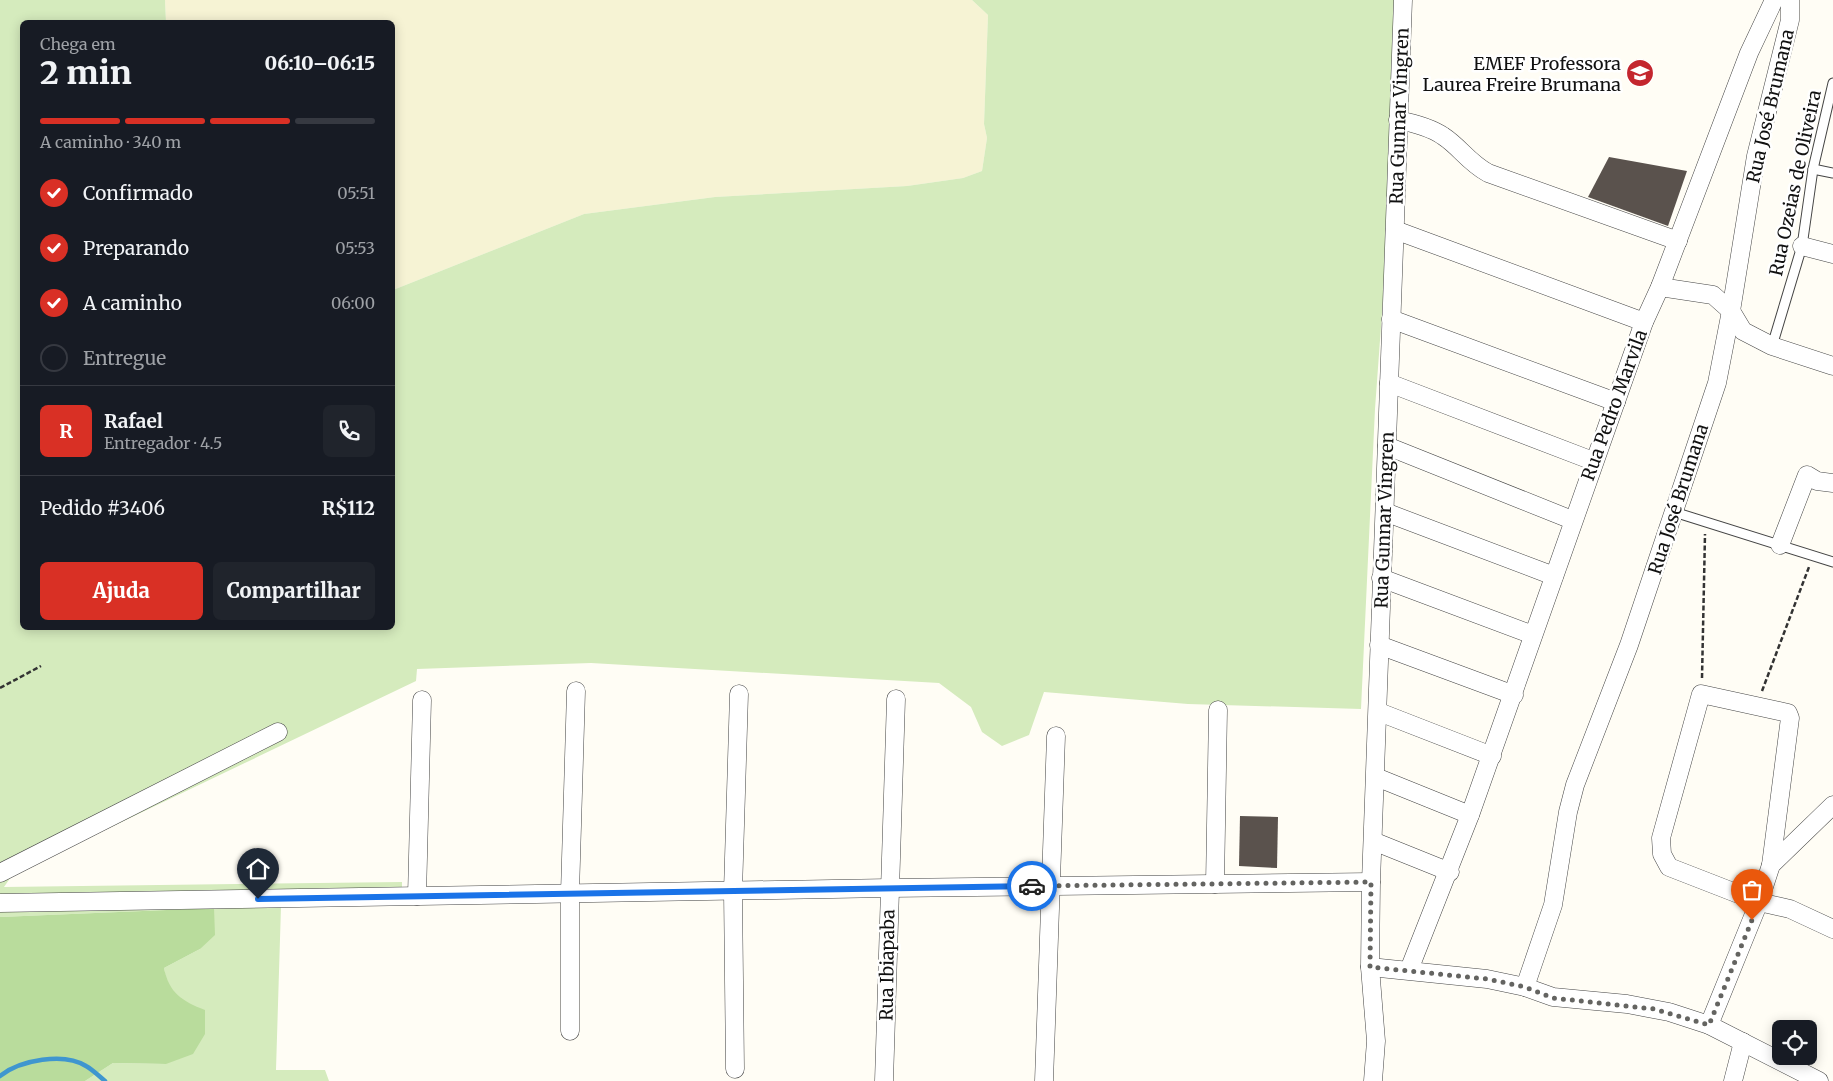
<!DOCTYPE html>
<html lang="pt">
<meta charset="utf-8">
<style>
:root{--surface:#171b24;--page:#20242c;--text:#f1f3f6;--muted:#9ea1a6;--line:#363941;--accent:#d93025}
body{margin:0;font-family:Merriweather,serif;background:var(--page);color:var(--text);height:100vh;display:flex;flex-direction:column;font-size:19px;white-space:nowrap}
*{box-sizing:border-box;margin:0}
p{font-size:16px;color:var(--muted)}
.icon{flex:none;width:28px;height:28px;fill:none;stroke:currentColor;stroke-width:2;stroke-linecap:round;stroke-linejoin:round}
.map{position:relative;flex:1;overflow:hidden}
.sheet{position:absolute;left:20px;top:20px;width:375px;height:610px;display:flex;flex-direction:column;background:var(--surface);border-radius:8px;box-shadow:0 2px 12px #0003}
.sheet>*{flex:none}
.tools{position:absolute;left:1772px;top:1020px;display:grid;gap:10px}
.tools a{display:grid;place-items:center;width:45px;height:45px;border-radius:8px;background:var(--surface);box-shadow:0 2px 12px #0003;font-size:25px}
.pin{position:absolute;display:grid;place-items:center;width:42px;height:42px;color:#fff;margin:-51px -21px;border-radius:50% 50% 50% 0;rotate:-45deg;box-shadow:0 0 5px #0007}
.pin .icon{rotate:45deg}
.courier{position:absolute;display:grid;place-items:center;width:50px;height:50px;margin:-25px;border:4px solid #1a73e8;border-radius:50%;background:#fff;color:#222;box-shadow:0 1px 6px #0007}
.headline em{font-style:normal;font-weight:800}
.headline div{display:flex;flex-direction:column-reverse}
.headline{display:flex;align-items:center;justify-content:space-between;height:85px;padding:0 20px}
h1{font-size:32px;font-weight:800;line-height:38px}
.bar{display:grid;grid-template-columns:repeat(4,1fr);gap:8px 5px;align-content:center;height:60px;padding:0 20px}
.bar i{height:6px;border-radius:4px;background:var(--line)}
.bar .selected{background:var(--accent)}
.bar p{grid-column:span 4}
.line{display:flex;align-items:center;gap:12px;padding:0 20px;border-top:1px solid var(--line)}
.line div{flex:1}
.round{display:grid;place-items:center;flex:none;width:52px;height:52px;border-radius:8px;background:var(--page)}
ol{padding:0 20px;list-style:none}
li{display:flex;align-items:center;gap:15px;height:55px}
li p{margin-inline-start:auto}
li .icon{padding:5px;border-radius:50%;background:var(--accent);color:#fff;stroke-width:4}
li:last-child{color:var(--muted)}
li i{width:28px;height:28px;border:2px solid var(--line);border-radius:50%}
.cta{display:flex;gap:10px;margin-top:auto;padding:10px 20px}
.cta a{flex:1;height:58px;border-radius:8px;background:var(--accent);color:#fff;font-size:20px;font-weight:800;line-height:58px;text-align:center}
.cta a+a{background:var(--page);color:var(--text)}
.map>svg:first-child{display:block}
.farmland{fill:#f6f3d4}
.green{fill:#d5ebbd}
.forest{fill:#b9dc9c}
.lines{fill:none;stroke-linecap:round;stroke-linejoin:round}
.stream{stroke:#3f96cf;stroke-width:4.5}
.building{fill:#5a524d}
.lane-casing{stroke:#444;stroke-width:11}
.street-casing{stroke:#444;stroke-width:19}
.path{stroke:#333;stroke-width:2.5;stroke-dasharray:5 2.5;stroke-linecap:butt}
.lane{stroke:#fff;stroke-width:9}
.street{stroke:#fff;stroke-width:18}
.done{stroke:#646461;stroke-width:5;stroke-dasharray:0 9}
.route{stroke:#1a73e8;stroke-width:6}
.labels{text-anchor:middle;dominant-baseline:central;stroke-width:5;stroke-linejoin:round;paint-order:stroke}
.poi-label{font-size:18px;fill:#111;stroke:#fff;text-anchor:end}
.street-label{font-size:18px;fill:#111;stroke:#fff}
</style>
<div class="map">
<svg width="1833" height="1081" viewBox="0 0 1833 1081">
<rect width="100%" height="100%" fill="#fffdf5"/>
<polygon class="farmland" points="165,0 972,0 988,15 984,124 987,138 982,171 963,178 907,186 715,197 584,214 393,290 392,22 166,22"/>
<polygon class="green" points="0,0 165,0 166,22 22,22 22,628 392,628 393,290 584,214 715,197 907,186 963,178 982,171 987,138 984,124 988,15 972,0 1399,0 1395,134 1375,409 1361,709 1188,704 1044,692 1029,735 1002,746 982,732 971,707 939,683 591,663 417,669 416,681 13,874 4,887 402,882 402,903 281,906 276,1070 325,1070 329,1081 85,1081 113,1063 166,1064 183,1002 167,984 164,968 200,949 214,908 0,917"/>
<path class="forest" d="M 214,908 L 215,935 L 200,949 L 164,968 C 169,993 182,1001 205,1010 L 205,1034 L 193,1054 L 166,1064 L 113,1063 L 85,1081 L 0,1081 L 0,917 Z"/>
<g class="lines">
<path class="stream" d="M 0,1076 C 20,1060 64,1052 86,1066 C 93,1070 99,1076 105,1081"/>
</g>
<g class="building">
<polygon points="1609,157 1687,171 1668,226 1588,197"/>
<polygon points="1240,816 1278,817 1277,868 1239,866"/>
</g>
<g class="lines">
<g class="lane-casing">
<g id="lane">
<polyline points="1813,169 1833,173"/>
<polyline points="1772,346 1802,246 1813,169 1833,83"/>
<polyline points="1674,512 1833,562"/>
</g>
</g>
<g class="street-casing">
<g id="street">
<path d="M 1398,120 C 1413,123 1430,127 1443,136 C 1460,147 1468,162 1488,173 L 1678,241"/>
<polyline points="1395,230 1644,322"/>
<polyline points="1802,246 1833,254"/>
<polyline points="1660,287 1713,295 1731,311 1743,331 1772,346 1833,366"/>
<polyline points="1391,319 1616,402"/>
<polyline points="1389,383 1593,461"/>
<polyline points="1387,446 1572,520"/>
<polyline points="1385,512 1554,576"/>
<polyline points="1780,545 1807,475 1817,481 1833,483"/>
<polyline points="1381,578 1533,635"/>
<polyline points="1379,645 1514,695"/>
<polyline points="1379,712 1492,756"/>
<polyline points="1376,777 1470,815"/>
<polyline points="1373,841 1450,872"/>
<polyline points="1771,865 1790,718 1788,713 1701,694 1661,838 1662,854 1669,867 1759,902 1790,909 1833,929"/>
<polyline points="0,873 278,732"/>
<polyline points="1215,884 1218,710"/>
<polyline points="417,896 422,700"/>
<polyline points="0,903 889,888 1371,882"/>
<polyline points="1370,967 1487,979 1525,987 1553,997 1627,1004 1669,1012 1709,1025 1819,1081"/>
<polyline points="1409,970 1470,815 1644,322 1660,287 1749,53 1774,0"/>
<polyline points="1525,987 1553,905 1568,812 1575,785 1629,645 1717,383 1731,311 1756,156 1790,20 1790,0"/>
<polyline points="1709,1025 1759,902 1771,865 1833,805"/>
<polyline points="570,1031 570,893 576,691"/>
<polyline points="735,1069 733,891 739,694"/>
<polyline points="884,1081 896,699"/>
<polyline points="1044,1081 1056,736"/>
<polyline points="1373,1081 1376,1041 1370,967 1371,882 1403,0"/>
<polyline points="1733,1081 1743,1042"/>
</g>
</g>
<g class="path">
<polyline points="1702,678 1705,534"/>
<polyline points="0,688 41,666"/>
<polyline points="1762,691 1809,567"/>
</g>
<use href="#lane" class="lane"/>
<use href="#street" class="street"/>
</g>
<g class="lines">
<polyline class="done" points="1032,886 1371,882 1370,967 1487,979 1525,987 1553,998 1654,1009 1709,1025 1752,920"/>
<polyline class="route" points="258,899 1032,886"/>
</g>
<defs>
<g id="school-disc" transform="scale(1.4375)"><circle r="9.5" fill="#c4262e" stroke="#fff"/><path d="M0-5L7-2L0 1L-7-2ZM-4 1L0 2.5L4 1V4Q0 6-4 4Z" fill="#fff"/></g>
</defs>
<g fill-rule="evenodd">
<use href="#school-disc" x="1640" y="73"/>
</g>
<g class="labels">
<g class="poi-label">
<text x="1621" y="63">EMEF Professora<tspan x="1621" dy="21">Laurea Freire Brumana</tspan></text>
</g>
<g class="street-label">
<text transform="translate(1770 106) rotate(-77)">Rua José Brumana</text>
<text transform="translate(1399 116) rotate(-88)">Rua Gunnar Vingren</text>
<text transform="translate(1795 183) rotate(-78)">Rua Ozeias de Oliveira</text>
<text transform="translate(1614 405) rotate(-70)">Rua Pedro Marvila</text>
<text transform="translate(1678 499) rotate(-72)">Rua José Brumana</text>
<text transform="translate(1384 520) rotate(-88)">Rua Gunnar Vingren</text>
<text transform="translate(887 965) rotate(-89)">Rua Ibiapaba</text>
</g>
</g>
</svg>
<div class="tools">
<a><svg class="icon" aria-label="locate" viewBox="0 0 24 24"><circle cx="12" cy="12" r="6"/><path d="M12 2v4M12 18v4M2 12h4M18 12h4"/></svg></a>
</div>
<div class="pin" style="left:1752px;top:920px;background:#ea580c"><svg class="icon" aria-label="bag" viewBox="0 0 24 24"><path d="M5 8h14l-1 12H6zM9 8a3 3 0 0 1 6 0"/></svg></div>
<div class="pin" style="left:258px;top:899px;background:#1f2937"><svg class="icon" aria-label="home" viewBox="0 0 24 24"><path d="M3 11l9-7 9 7M6 9v11h12V9"/></svg></div>
<div class="courier" style="left:1032px;top:886px"><svg class="icon" aria-label="car" viewBox="0 0 24 24"><path d="M5 17H2v-5l4-1 3-4h7l3 4 3 1v5h-3M9 17h6M6 11h13"/><circle cx="7" cy="17" r="2"/><circle cx="17" cy="17" r="2"/></svg></div>
<section class="sheet">
<div class="headline"><div><h1>2 min</h1><p>Chega em</p></div><em>06:10–06:15</em></div>
<div class="bar"><i class="selected"></i><i class="selected"></i><i class="selected"></i><i></i><p>A caminho · 340 m</p></div>
<ol>
<li><svg class="icon" aria-label="check" viewBox="0 0 24 24"><path d="M5 12l5 5 9-10"/></svg>Confirmado<p>05:51</p></li>
<li><svg class="icon" aria-label="check" viewBox="0 0 24 24"><path d="M5 12l5 5 9-10"/></svg>Preparando<p>05:53</p></li>
<li><svg class="icon" aria-label="check" viewBox="0 0 24 24"><path d="M5 12l5 5 9-10"/></svg>A caminho<p>06:00</p></li>
<li><i></i>Entregue</li>
</ol>
<div class="line" style="height:90px"><b class="round" style="background:var(--accent);color:#fff">R</b><div><b>Rafael</b><p>Entregador · 4.5</p></div><a class="round"><svg class="icon" aria-label="phone" viewBox="0 0 24 24"><path d="M5 4h4l2 5-3 2q2 4 5 5l2-3 5 2v4C11 20 4 13 5 4z"/></svg></a></div>
<div class="line" style="height:65px"><div>Pedido #3406</div><b>R$112</b></div>
<div class="cta"><a>Ajuda</a><a>Compartilhar</a></div>
</section>
</div>
